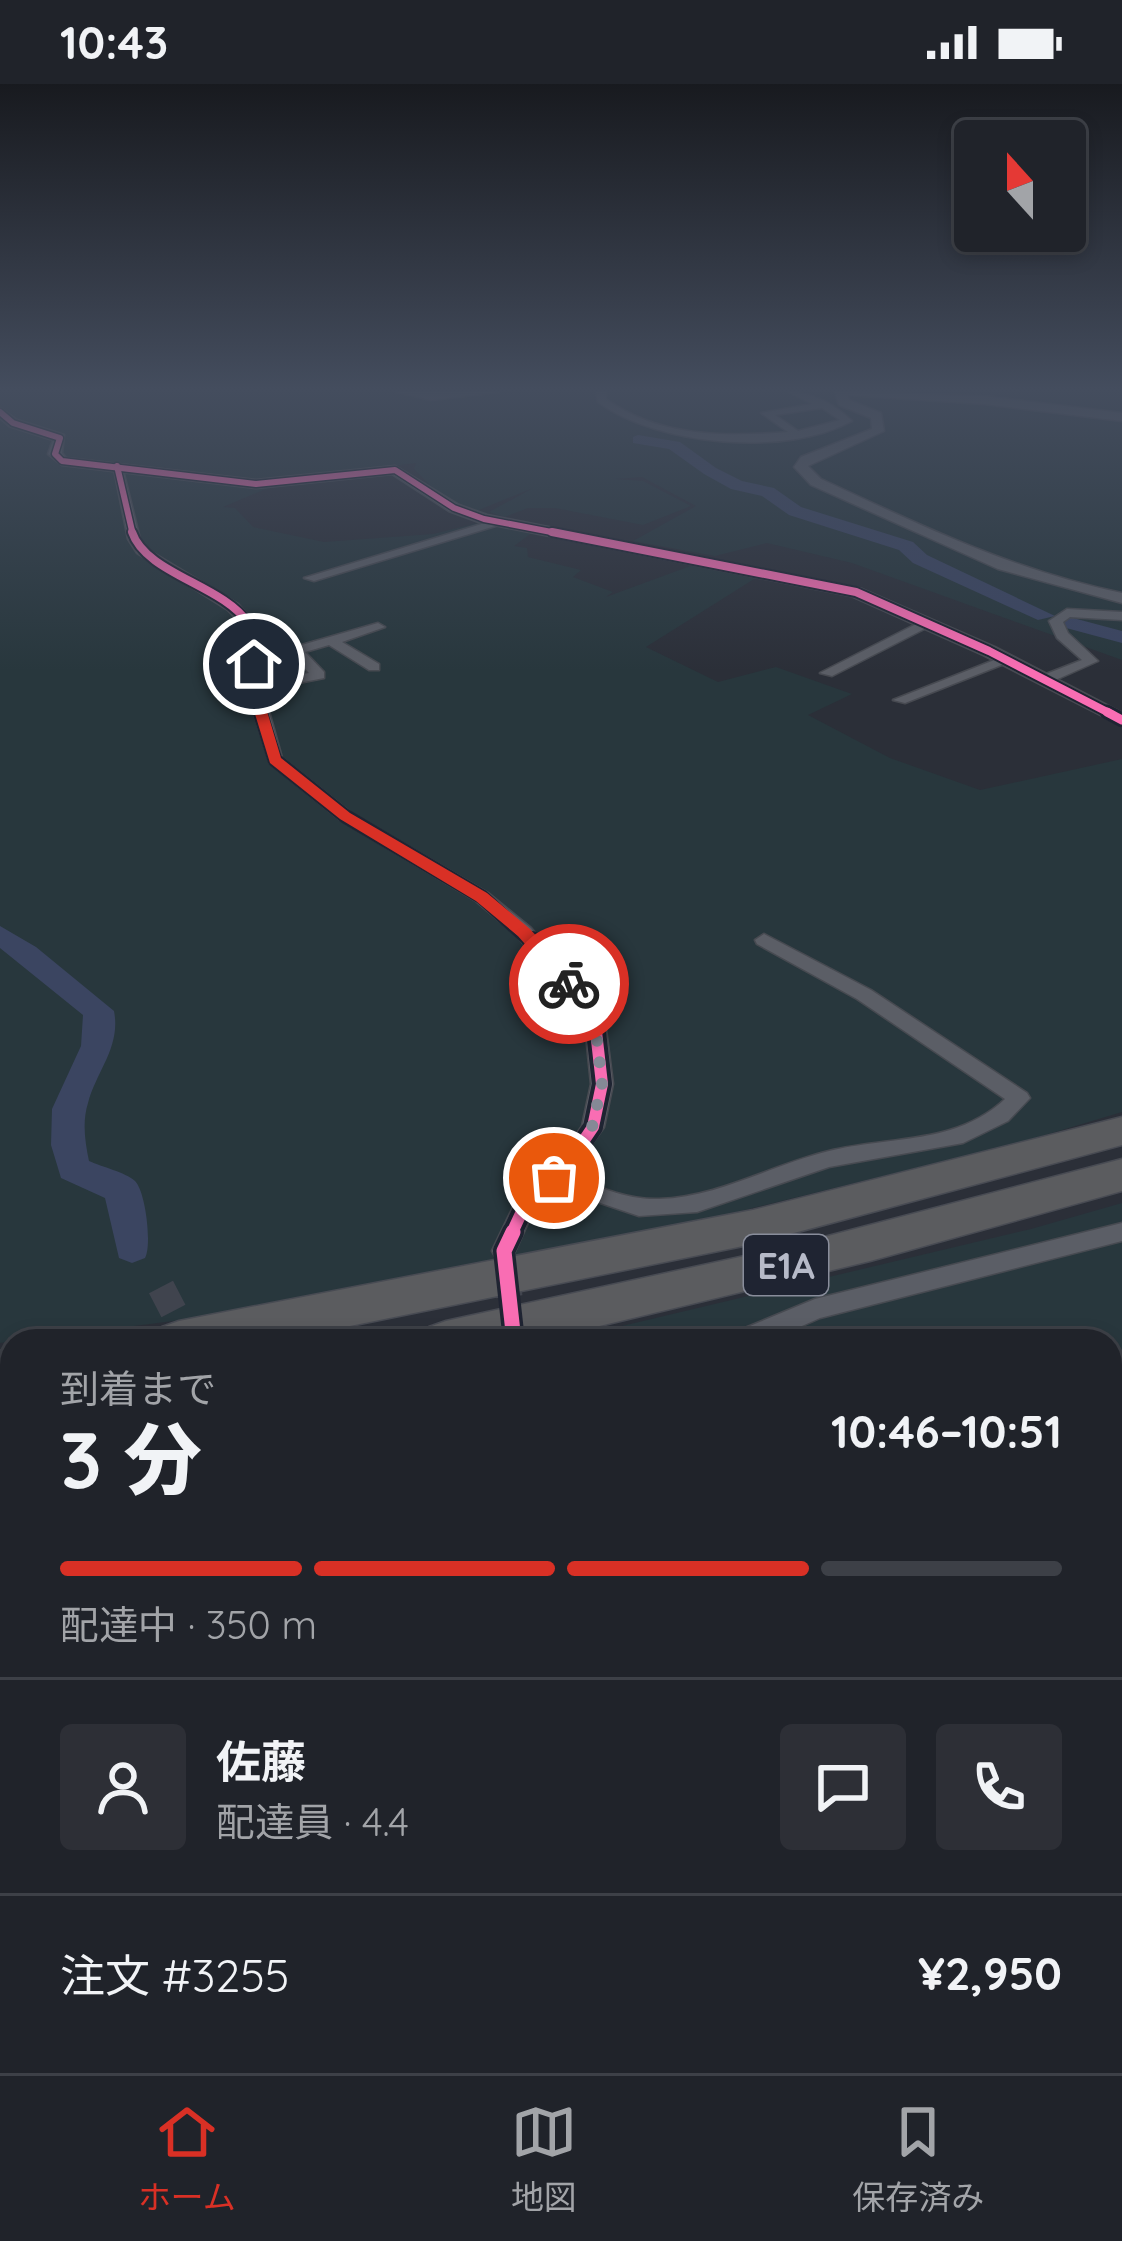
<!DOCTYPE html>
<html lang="ja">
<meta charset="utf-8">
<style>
:root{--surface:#20232a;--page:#2d2f36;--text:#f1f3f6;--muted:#a2a4a8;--line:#3d4047;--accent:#d93025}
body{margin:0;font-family:Quicksand,"Noto Sans JP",sans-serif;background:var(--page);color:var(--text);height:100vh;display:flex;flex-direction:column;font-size:45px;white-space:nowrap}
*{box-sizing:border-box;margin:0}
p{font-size:39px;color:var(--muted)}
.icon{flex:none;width:66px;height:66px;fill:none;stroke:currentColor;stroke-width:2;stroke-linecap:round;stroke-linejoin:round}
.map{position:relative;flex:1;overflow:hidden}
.panel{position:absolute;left:0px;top:1245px;width:1122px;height:744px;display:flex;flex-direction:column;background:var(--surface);border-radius:36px 36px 0 0;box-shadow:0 6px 18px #0003,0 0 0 3px var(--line)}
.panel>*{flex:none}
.needle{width:78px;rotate:339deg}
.tools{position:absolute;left:954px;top:36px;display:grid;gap:24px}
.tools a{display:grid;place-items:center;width:132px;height:132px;border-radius:12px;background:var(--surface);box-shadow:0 6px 18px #0003,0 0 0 3px var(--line);font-size:60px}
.pin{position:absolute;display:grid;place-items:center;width:102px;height:102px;color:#fff;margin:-51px;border:6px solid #fff;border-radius:50%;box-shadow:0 3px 12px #0007}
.courier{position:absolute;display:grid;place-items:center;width:120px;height:120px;margin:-60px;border:9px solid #d93025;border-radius:50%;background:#fff;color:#222;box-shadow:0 3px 15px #0007}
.overview em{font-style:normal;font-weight:800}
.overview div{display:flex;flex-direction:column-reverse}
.overview{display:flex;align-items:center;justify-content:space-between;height:204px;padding:0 60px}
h1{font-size:78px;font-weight:800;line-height:90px}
.bar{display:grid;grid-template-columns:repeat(4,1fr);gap:18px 12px;align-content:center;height:144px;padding:0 60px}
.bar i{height:15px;border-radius:9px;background:var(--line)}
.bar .active{background:var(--accent)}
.bar p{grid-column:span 4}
.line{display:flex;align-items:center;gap:30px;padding:0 60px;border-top:3px solid var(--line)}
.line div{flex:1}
.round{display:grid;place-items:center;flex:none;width:126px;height:126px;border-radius:12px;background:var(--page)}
.status{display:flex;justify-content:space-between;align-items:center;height:84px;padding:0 60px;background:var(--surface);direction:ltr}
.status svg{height:33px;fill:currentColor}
.menu{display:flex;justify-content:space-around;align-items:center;height:168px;border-top:3px solid var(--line);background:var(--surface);font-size:33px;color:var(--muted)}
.menu a{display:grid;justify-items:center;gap:6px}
.menu .active{color:var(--accent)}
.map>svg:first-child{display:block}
.green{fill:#28373d}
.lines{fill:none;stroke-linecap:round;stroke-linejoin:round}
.river{fill:#3b4561;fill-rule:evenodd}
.minor-tunnel{stroke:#40444e;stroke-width:27;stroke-dasharray:27 14;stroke-linecap:butt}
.minor-casing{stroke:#474a51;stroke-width:3}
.tertiary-casing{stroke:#474a51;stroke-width:3}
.motorway-casing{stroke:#484b53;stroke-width:3}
.minor{fill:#5b5e66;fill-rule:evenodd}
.tertiary{fill:#5b5e66;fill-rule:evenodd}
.motorway{fill:#5b5c5f;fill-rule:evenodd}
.cycleway-far4-casing{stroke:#1f2432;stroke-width:9}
.cycleway-far3-casing{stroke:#1f2432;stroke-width:12}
.cycleway-far2-casing{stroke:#1f2432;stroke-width:15}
.cycleway-far1-casing{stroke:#1f2432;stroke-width:20}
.cycleway-casing{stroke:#1f2432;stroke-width:22}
.cycleway-far4{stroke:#f96db3;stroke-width:6}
.cycleway-far3{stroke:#f96db3;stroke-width:8}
.cycleway-far2{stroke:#f96db3;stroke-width:9}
.cycleway-far1{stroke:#f96db3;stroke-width:12}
.cycleway{stroke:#f96db3;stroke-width:15}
.route{fill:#d93025}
.done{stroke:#858996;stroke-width:12;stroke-dasharray:0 21.6}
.labels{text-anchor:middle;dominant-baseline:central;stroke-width:12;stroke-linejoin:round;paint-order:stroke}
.shield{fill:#1f2432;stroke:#898d9b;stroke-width:3}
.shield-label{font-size:36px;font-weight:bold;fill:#b6bac8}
</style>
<div class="status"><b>10:43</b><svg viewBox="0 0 49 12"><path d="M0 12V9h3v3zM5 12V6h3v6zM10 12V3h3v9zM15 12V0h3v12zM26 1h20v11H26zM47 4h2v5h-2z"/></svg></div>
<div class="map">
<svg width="1122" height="1989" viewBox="0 0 1122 1989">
<rect width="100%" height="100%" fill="#2b2f38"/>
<g class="green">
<polygon points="0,308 1122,308 1122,576 852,479 767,459 715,472 633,457 696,422 642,393 615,395 643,397 691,422 643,441 555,424 528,424 505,433 489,428 533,404 474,428 437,408 414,385 416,379 287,396 223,423 235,424 253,443 324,458 433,450 478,439 533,448 514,462 527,464 528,473 581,486 573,493 613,508 606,513 704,477 765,488 646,563 718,598 776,583 852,610 808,631 890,674 980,706 1122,675 1122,1028 1015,1060 683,1141 362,1213 0,1259"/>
<polygon points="1122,1119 1122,1989 0,1989 0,1365 12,1363 12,1977 1110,1977 1110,1257 559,1257 1031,1145"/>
</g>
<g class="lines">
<g class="river">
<polygon points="638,351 680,358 716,384 742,397 774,404 801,423 913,458 927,471 1055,532 1038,536 913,479 899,466 789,431 762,412 731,405 704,390 669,365 633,359 633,353"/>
<polygon points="1062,531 1122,547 1122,559 1055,541 1052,537"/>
<path d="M 0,842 L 36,863 L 114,927 C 121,963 97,986 88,1019 C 82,1038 85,1058 89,1077 C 102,1083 125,1088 135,1097 C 146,1108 152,1162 145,1174 L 132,1179 L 119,1174 L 105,1114 L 61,1094 L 51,1061 L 52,1025 L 81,962 L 83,931 L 0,864 Z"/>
<polygon points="312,1977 415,1977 420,1989 317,1989"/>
</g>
<g class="minor-tunnel">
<polyline points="506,1186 514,1257"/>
<polyline points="161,1203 189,1257"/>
</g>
<g class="minor-casing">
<g id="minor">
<polygon points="397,308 498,308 431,316"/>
<path d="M 596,308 L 606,308 L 606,315 C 658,353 725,353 788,348 L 761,329 L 812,320 L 789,308 C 812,308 836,321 852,337 C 787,373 658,362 598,318 ZM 822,324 L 840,336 L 798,347 L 775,331 Z"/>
<path d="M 113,380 L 122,382 L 140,455 L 145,464 L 238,520 L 258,543 L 260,573 L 378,539 L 385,543 L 342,558 L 379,580 L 379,586 L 369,586 L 329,561 L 305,568 L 324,588 L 324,594 L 263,606 L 282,674 L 351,729 L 488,809 L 531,844 L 604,930 L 613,1000 L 604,1043 L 569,1091 C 598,1103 627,1116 659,1115 C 719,1113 771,1081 829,1067 C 890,1052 956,1061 1005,1015 L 857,915 L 757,860 L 755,856 L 764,850 L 871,906 L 1027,1009 L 1030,1014 L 1008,1037 L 963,1059 L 829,1083 L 697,1128 L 639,1132 L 556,1104 L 533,1128 L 512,1174 L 504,1176 L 496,1174 L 492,1167 L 516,1117 L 564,1068 L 582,1042 L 591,1000 L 584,931 L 517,852 L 476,817 L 339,735 L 270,679 L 250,617 L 244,544 L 228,526 L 137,469 L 128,455 ZM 293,572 L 309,589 L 262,598 L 261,581 Z"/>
<polygon points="498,435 504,438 502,440 314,497 304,494"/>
<polygon points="1067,525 1122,528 1122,536 1070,533 1063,538 1068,549 1098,577 1051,598 1041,598 1041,592 1082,576 1057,554 1049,537"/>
<polygon points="922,537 934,540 832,592 820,589"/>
<polygon points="1002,573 1014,576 905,619 893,616"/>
<polygon points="1122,1139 1122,1157 820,1234 768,1257 729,1257 733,1249 815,1215"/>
<polygon points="609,1977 647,1977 650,1989 612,1989"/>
<polygon points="980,1977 1020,1977 1025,1989 985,1989"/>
</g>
</g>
<g class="tertiary-casing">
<g id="tertiary">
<path d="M 835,308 L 984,312 L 1122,329 L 1122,337 L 984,320 L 848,311 L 849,316 L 881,329 L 884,347 L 808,382 L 821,395 C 919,441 1015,487 1122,509 L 1122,519 L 998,485 L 811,401 L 794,383 L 801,373 L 872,345 L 871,334 L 839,321 Z"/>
<polygon points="0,324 17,336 64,351 62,369 66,374 256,396 395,382 459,421 487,431 862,505 995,563 1122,629 1122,642 983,571 851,512 479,438 449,427 392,390 256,404 62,381 48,370 53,356 9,342 0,334"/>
</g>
</g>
<g class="motorway-casing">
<g id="motorway">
<polygon points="1122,1033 1122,1061 753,1160 276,1257 155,1257 162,1243 179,1237 753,1126"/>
<polygon points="1122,1075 1122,1107 870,1177 537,1257 422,1257 429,1243 446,1237 786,1163"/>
<polygon points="12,1266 12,1306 0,1309 0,1267"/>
<polygon points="12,1318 12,1362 0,1365 0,1321"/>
</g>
</g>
<use href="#minor" class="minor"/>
<use href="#tertiary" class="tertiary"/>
<use href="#motorway" class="motorway"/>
<g class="cycleway-far4-casing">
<g id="cycleway-far4">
<polyline points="0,328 13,339 60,354 55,370 62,377 256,400 395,386 454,424 484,435 567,451"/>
<polyline points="117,382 133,451"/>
</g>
</g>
<g class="cycleway-far3-casing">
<g id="cycleway-far3">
<path d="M 132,448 C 146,490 223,501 248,539 C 262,561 253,605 261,631"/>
<polyline points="552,448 856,508 989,567 1113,631"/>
</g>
</g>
<g class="cycleway-far2-casing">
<g id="cycleway-far2">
<polyline points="260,628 275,676 345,732 482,813 534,860"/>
<polyline points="1107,628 1122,636"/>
</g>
</g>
<g class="cycleway-far1-casing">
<polyline id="cycleway-far1" points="511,1151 524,1123 572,1074 593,1043 602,1000 594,930 532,857"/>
</g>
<g class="cycleway-casing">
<polyline id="cycleway" points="513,1148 504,1167 514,1257"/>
</g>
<use href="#cycleway-far4" class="cycleway-far4"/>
<use href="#cycleway-far3" class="cycleway-far3"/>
<use href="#cycleway-far2" class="cycleway-far2"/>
<use href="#cycleway-far1" class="cycleway-far1"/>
<use href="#cycleway" class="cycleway"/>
</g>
<linearGradient id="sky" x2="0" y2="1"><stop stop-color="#181a1f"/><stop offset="0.52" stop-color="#444d5e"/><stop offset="1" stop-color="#444d5e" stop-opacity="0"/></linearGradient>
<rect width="1122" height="587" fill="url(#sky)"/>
<polygon class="route" points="254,576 261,580 264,617 281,674 350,729 487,809 530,845 576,896 576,904 563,904 518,852 476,817 340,735 270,679 251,617 248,580"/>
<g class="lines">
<polyline class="done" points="554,1094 592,1043 602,1000 594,930 569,900"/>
</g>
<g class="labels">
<rect class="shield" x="744" y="1151" width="84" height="60" rx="9"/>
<g class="shield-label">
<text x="786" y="1181">E1A</text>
</g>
</g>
</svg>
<div class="tools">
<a><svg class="needle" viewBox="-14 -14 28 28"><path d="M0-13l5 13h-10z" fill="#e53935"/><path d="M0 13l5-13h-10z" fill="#a2a4a8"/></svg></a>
</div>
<div class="pin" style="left:554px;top:1094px;background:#ea580c"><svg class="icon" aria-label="bag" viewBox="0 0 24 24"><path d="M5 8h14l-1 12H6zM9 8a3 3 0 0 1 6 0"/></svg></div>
<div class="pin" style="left:254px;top:580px;background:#1f2937"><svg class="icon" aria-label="home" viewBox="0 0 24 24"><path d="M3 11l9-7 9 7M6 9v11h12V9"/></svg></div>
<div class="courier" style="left:569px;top:900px"><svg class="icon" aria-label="bike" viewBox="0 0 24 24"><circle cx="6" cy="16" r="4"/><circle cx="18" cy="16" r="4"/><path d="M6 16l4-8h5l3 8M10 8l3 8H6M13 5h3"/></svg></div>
<section class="panel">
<div class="overview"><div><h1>3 分</h1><p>到着まで</p></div><em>10:46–10:51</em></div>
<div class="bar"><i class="active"></i><i class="active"></i><i class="active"></i><i></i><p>配達中 · 350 m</p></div>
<div class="line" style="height:216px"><a class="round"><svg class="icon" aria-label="person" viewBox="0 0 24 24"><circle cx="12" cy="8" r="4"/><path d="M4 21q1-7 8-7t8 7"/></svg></a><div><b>佐藤</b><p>配達員 · 4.4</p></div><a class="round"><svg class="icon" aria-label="chat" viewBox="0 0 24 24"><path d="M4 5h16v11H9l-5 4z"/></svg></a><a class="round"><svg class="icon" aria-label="phone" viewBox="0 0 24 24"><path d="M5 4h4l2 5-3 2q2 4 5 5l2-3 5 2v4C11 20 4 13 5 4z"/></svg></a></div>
<div class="line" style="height:156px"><div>注文 #3255</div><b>¥2,950</b></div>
</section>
</div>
<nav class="menu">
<a class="active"><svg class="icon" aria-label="home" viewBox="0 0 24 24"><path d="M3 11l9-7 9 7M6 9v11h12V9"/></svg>ホーム</a>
<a><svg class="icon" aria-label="map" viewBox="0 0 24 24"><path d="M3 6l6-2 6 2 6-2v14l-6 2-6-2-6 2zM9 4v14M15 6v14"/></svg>地図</a>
<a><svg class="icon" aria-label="saved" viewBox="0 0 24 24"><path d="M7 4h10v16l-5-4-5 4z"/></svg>保存済み</a>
</nav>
